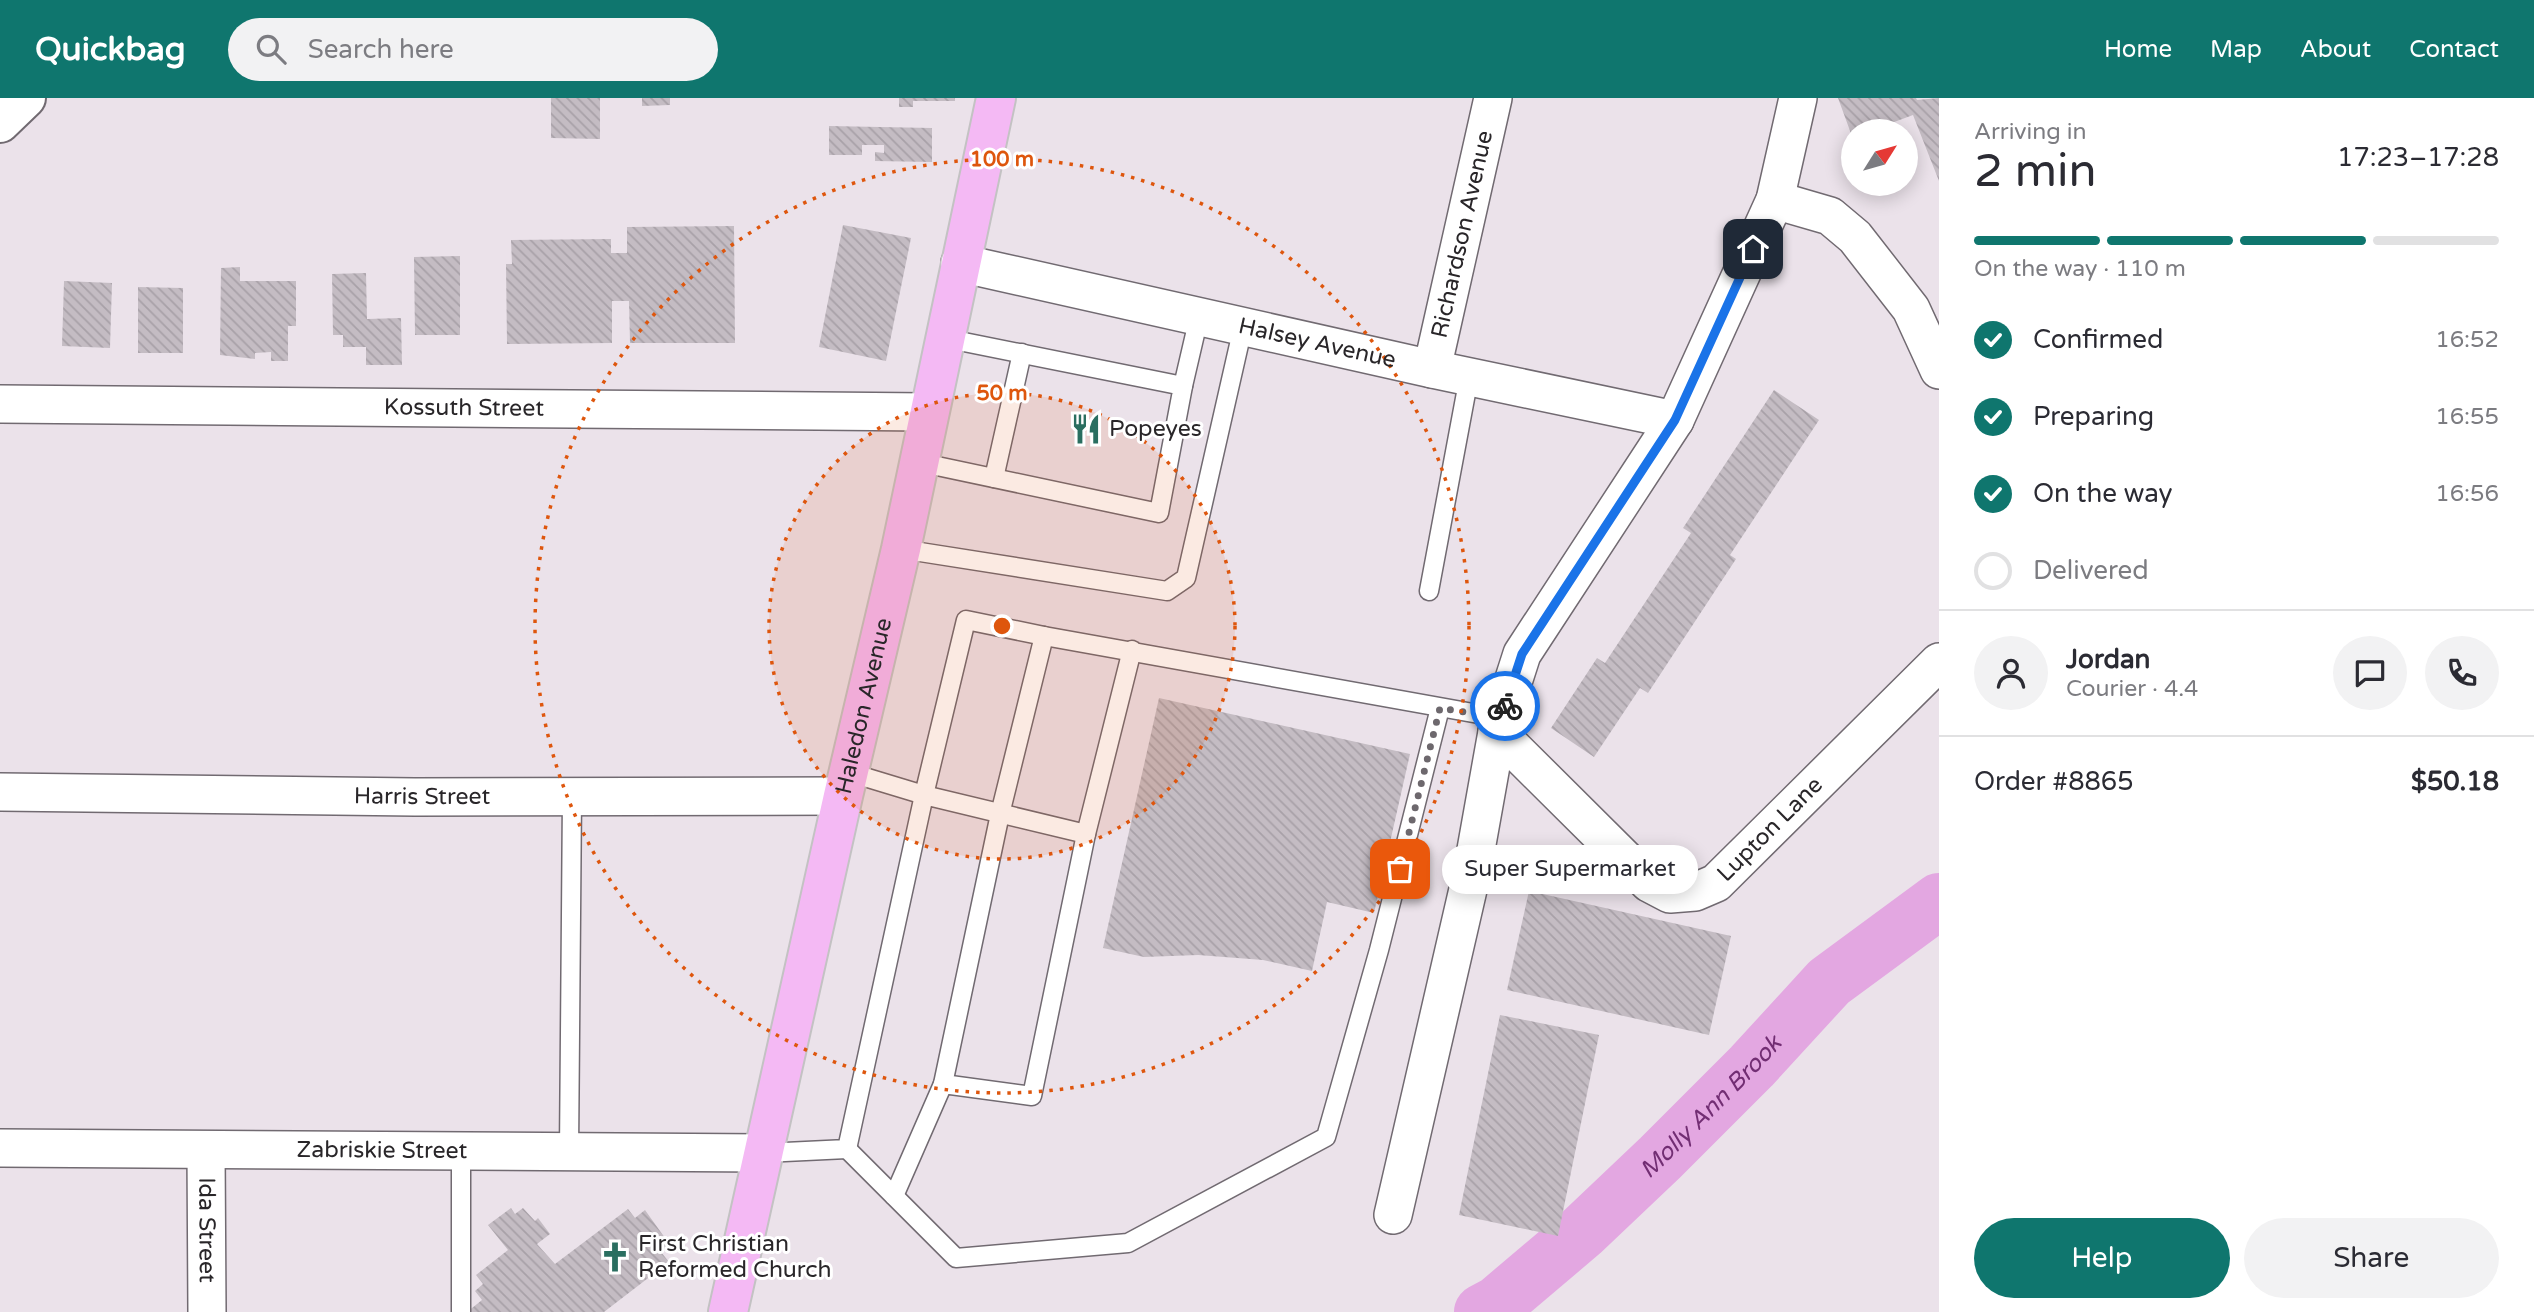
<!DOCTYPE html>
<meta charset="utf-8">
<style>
:root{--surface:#fff;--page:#f2f2f3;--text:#2b2b33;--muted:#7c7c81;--line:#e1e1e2;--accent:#0f766e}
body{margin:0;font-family:"Varela Round",sans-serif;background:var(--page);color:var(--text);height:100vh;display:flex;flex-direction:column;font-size:26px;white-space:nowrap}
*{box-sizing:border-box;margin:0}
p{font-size:23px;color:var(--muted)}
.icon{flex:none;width:38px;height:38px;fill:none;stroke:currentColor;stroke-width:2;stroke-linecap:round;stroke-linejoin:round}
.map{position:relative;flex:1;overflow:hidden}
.drawer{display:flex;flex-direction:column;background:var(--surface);width:595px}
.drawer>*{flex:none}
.needle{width:46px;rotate:53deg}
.controls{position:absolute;left:1841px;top:21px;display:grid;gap:14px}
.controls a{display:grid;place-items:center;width:77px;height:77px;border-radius:50%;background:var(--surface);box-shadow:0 4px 18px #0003;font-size:35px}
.pin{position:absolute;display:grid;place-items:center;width:60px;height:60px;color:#fff;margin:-30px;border-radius:14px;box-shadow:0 4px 10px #0006}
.courier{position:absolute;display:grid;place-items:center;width:70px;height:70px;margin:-35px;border:5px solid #1a73e8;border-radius:50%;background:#fff;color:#222;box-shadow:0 2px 9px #0007}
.bubble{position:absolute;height:49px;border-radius:24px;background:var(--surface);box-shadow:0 4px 18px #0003;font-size:23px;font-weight:600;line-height:49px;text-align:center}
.overview em{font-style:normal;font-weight:600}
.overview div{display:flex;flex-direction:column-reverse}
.overview{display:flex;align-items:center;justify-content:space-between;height:119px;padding:0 35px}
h1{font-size:46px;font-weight:600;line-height:52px}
.bar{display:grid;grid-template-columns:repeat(4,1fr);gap:10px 7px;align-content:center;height:84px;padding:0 35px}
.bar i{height:9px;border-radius:5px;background:var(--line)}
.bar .selected{background:var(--accent)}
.bar p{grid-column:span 4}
.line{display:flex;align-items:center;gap:18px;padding:0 35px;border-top:2px solid var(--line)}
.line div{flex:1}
.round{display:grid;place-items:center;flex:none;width:74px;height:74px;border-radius:37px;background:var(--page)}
ol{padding:0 35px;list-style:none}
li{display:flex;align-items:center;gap:21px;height:77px}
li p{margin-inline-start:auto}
li .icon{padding:7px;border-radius:50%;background:var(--accent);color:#fff;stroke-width:4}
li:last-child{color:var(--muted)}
li i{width:38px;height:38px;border:4px solid var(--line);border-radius:50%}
.button{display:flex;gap:14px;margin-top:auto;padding:14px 35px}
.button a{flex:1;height:80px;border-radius:42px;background:var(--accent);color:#fff;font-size:28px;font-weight:600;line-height:80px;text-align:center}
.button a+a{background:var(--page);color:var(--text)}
header{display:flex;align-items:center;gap:42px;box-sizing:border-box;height:98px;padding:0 35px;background:var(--accent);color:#fff}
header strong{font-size:33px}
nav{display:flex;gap:38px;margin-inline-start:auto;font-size:24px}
.search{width:490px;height:63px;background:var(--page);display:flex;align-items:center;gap:18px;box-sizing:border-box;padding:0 24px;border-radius:38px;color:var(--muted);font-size:26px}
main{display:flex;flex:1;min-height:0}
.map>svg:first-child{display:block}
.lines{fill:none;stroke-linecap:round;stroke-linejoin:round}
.river{stroke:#e3a7e1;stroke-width:56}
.building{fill:url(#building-back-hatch)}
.lane-casing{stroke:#716a71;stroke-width:21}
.street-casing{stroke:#716a71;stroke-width:40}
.secondary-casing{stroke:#716a71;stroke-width:42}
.primary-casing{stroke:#c3c2c3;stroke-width:42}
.lane{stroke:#fff;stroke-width:18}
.street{stroke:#fff;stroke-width:37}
.secondary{stroke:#fff;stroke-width:38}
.primary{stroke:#f4b9f4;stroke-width:38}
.done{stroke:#6d686d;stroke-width:7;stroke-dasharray:0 12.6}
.route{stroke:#1a73e8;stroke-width:9}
.ring{fill:none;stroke:#de560d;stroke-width:3.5;stroke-dasharray:3.5 7}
.labels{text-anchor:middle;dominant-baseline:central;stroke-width:6;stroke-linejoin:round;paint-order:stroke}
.street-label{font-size:23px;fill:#292629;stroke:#fff}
.poi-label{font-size:23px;fill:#292629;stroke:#fff;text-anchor:start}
.water-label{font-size:24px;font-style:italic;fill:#722e73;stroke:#fff}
.centre{fill:#de560d;stroke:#fff;stroke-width:3.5}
.ring-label{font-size:21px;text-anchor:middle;font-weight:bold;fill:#de560d;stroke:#fff;stroke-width:6;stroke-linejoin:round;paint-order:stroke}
</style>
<header>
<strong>Quickbag</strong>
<div class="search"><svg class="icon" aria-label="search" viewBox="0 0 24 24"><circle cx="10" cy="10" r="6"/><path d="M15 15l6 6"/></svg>Search here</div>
<nav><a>Home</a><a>Map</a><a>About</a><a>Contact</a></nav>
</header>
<main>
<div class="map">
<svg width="1939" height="1214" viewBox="0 0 1939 1214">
<defs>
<pattern id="building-back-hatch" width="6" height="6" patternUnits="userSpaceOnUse" patternTransform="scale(1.75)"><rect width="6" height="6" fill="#c4bcc3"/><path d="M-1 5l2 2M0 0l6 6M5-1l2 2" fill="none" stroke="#a8a1a8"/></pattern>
</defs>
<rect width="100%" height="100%" fill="#ebe2ea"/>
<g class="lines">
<path class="river" id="s1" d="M 1482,1214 L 1497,1206 L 1582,1134 L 1660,1060 L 1752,968 L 1829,884 L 1939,803"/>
</g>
<g class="building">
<polygon points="551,0 600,0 600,41 551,40"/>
<polygon points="642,0 670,0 670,7 642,8"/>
<polygon points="899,0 955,0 955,3 913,3 913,9 899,9"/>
<polygon points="1838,0 1916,0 1917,2 1939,0 1939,83 1913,17 1870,33 1853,33 1853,41"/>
<polygon points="829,28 932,30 932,64 875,63 875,54 884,55 884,47 862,47 862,57 829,57"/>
<polygon points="843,127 911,140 886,263 819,249"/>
<polygon points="734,128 735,245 630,245 629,203 612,203 612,245 507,246 506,166 512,166 511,142 611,141 611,155 627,155 627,129"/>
<polygon points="460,158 460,237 415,237 414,159"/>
<polygon points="240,169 240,183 296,183 296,228 288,228 288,263 271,263 271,254 255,255 255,261 220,257 221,170"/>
<polygon points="366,175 367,221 401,220 402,267 366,267 366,249 343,249 343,237 333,237 332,176"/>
<polygon points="64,183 112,185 110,250 62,248"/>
<polygon points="138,189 183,190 183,255 138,255"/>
<polygon points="1774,292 1819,322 1730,457 1736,461 1648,595 1640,590 1594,659 1551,630 1597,560 1605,565 1691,435 1683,430"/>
<polygon points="1159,600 1410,656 1374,815 1327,804 1312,873 1263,862 1198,857 1144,859 1103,850"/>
<polygon points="1529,793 1731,838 1709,937 1507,892"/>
<polygon points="1500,917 1599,937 1558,1138 1459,1117"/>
<polygon points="511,1110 515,1116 523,1110 535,1123 538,1120 550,1136 537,1146 555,1166 628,1111 635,1120 645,1112 670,1147 661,1154 669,1164 604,1214 467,1214 482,1202 475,1193 483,1186 476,1177 508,1152 488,1127"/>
</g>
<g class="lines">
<g class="lane-casing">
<g id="lane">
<polyline points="1183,288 1199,219"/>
<polyline points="918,364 1159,415 1183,288 944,240"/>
<polyline points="994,380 1022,255"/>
<polyline points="901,451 1167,493 1186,480 1243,229"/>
<polyline points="1429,493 1469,279"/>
<polyline points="848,674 924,697 966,522 1044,538 1501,620"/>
<polyline points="1086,736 1132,552"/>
<polyline points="943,986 1000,716 1044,538"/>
<polyline points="847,1051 956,1160 1128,1145 1326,1039 1379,852 1440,610"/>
<polyline points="461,1054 461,1214"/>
<polyline points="569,1054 572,698"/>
<polyline points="764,1055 847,1051 924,697 1086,736 1032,998 943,986 894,1098"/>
</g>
</g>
<g class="street-casing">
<g id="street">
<polyline points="1775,102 1830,118 1855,139 1911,211 1939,272"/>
<path id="s2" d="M 960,165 L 1432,271 L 1675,322"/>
<path id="s3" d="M 1432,271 L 1493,0"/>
<path id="s4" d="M 0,306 L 928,314"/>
<path id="s5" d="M 1497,634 L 1649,785 L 1670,796 L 1695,794 L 1716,785 L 1939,564"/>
<path id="s6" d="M 0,694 L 415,699 L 843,698"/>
<path id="s7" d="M 0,1050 L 764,1055"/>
<path id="s8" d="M 206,1052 L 207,1214"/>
<polyline points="1393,1117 1472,774 1497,634 1522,556 1675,322 1775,102 1798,0"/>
</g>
</g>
<g class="secondary-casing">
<polyline id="secondary" points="0,25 26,0"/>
</g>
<g class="primary-casing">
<g id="primary">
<path id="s9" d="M 728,1214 L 843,698 L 901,451 L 996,0"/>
</g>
</g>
<use href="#lane" class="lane"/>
<use href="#street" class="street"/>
<use href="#secondary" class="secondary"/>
<use href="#primary" class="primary"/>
</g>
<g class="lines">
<polyline class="done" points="1400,771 1440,610 1501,620 1505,608"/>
<polyline class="route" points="1505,608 1522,556 1675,322 1753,151"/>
</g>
<circle cx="1002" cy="528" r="233" fill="#de560d" fill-opacity=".12"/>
<g class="ring">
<circle cx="1002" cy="528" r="233"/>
<circle cx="1002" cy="528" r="467"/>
</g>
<defs>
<g id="restaurant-bare" transform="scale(2.415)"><path d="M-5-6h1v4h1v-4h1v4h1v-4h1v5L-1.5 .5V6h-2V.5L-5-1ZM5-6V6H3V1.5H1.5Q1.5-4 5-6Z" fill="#2a6e60" stroke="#fff" stroke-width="2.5" paint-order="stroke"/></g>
<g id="church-bare" transform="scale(2.415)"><path d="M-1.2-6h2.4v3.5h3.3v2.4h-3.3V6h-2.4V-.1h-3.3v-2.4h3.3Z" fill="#2a6e60" stroke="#fff" stroke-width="2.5" paint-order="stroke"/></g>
</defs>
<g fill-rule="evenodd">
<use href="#restaurant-bare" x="1086" y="331"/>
<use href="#church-bare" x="615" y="1159"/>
</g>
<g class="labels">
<g class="street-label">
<text stroke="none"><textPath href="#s3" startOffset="138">Richardson Avenue</textPath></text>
<text stroke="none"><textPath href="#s2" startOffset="366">Halsey Avenue</textPath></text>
<text stroke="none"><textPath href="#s4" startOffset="464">Kossuth Street</textPath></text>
<text stroke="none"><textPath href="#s9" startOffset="621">Haledon Avenue</textPath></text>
<text stroke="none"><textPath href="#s6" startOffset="422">Harris Street</textPath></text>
<text stroke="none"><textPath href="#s5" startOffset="362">Lupton Lane</textPath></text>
<text stroke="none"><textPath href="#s7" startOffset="382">Zabriskie Street</textPath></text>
<text stroke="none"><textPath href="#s8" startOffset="80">Ida Street</textPath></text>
</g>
<g class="poi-label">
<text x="1109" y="331">Popeyes</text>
<text x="638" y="1146">First Christian<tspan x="638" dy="26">Reformed Church</tspan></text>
</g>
<g class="water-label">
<text stroke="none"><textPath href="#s1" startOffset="308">Molly Ann Brook</textPath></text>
</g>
</g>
<circle cx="1002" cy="528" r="10" class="centre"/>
<g class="ring-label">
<text x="1002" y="68">100 m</text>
<text x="1002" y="302">50 m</text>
</g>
</svg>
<div class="controls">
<a><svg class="needle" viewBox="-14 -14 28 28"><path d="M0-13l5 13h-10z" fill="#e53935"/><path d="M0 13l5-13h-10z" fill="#7c7c81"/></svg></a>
</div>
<div class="pin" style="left:1400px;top:771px;background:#ea580c"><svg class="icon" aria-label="bag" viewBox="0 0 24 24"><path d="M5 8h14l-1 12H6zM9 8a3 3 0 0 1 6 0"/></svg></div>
<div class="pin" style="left:1753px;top:151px;background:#1f2937"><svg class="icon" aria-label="home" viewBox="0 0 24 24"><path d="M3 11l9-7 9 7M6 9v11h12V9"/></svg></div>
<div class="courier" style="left:1505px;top:608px"><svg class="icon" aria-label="bike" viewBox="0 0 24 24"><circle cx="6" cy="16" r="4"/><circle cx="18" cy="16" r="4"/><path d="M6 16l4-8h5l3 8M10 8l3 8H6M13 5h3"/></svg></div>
<div class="bubble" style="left:1442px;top:747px;width:256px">Super Supermarket</div>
</div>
<section class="drawer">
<div class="overview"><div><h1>2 min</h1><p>Arriving in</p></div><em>17:23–17:28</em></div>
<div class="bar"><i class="selected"></i><i class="selected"></i><i class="selected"></i><i></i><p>On the way · 110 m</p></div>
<ol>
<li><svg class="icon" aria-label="check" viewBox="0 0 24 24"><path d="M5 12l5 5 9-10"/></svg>Confirmed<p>16:52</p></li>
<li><svg class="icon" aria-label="check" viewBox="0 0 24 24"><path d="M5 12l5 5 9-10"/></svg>Preparing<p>16:55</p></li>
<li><svg class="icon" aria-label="check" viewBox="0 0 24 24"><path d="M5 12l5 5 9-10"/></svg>On the way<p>16:56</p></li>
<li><i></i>Delivered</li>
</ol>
<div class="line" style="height:126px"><a class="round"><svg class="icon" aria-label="person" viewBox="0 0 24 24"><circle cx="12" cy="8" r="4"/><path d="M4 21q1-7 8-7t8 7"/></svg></a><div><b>Jordan</b><p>Courier · 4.4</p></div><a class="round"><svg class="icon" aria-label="chat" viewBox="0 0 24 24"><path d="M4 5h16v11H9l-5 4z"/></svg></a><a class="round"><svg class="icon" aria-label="phone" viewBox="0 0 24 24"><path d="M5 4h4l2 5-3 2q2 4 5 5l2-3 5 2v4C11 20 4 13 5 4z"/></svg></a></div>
<div class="line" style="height:91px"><div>Order #8865</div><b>$50.18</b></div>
<div class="button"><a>Help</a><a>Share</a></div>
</section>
</main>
